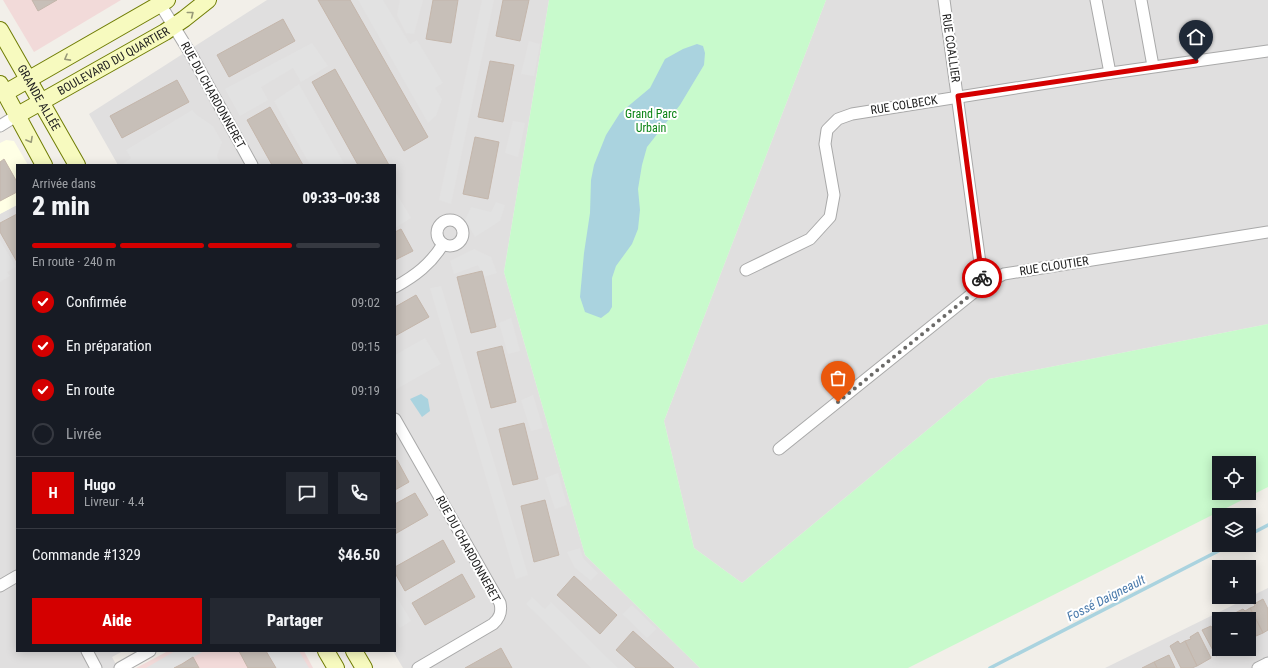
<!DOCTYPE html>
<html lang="fr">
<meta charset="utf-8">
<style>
:root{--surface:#171b24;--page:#242831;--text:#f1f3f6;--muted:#9ea1a6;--line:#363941;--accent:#d40000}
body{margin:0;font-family:"Roboto Condensed",sans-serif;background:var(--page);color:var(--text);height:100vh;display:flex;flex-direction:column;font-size:15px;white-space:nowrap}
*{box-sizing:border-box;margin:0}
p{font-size:13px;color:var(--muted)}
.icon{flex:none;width:22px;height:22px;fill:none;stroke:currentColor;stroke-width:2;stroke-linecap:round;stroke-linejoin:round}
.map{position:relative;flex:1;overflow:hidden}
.drawer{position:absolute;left:16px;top:164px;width:380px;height:488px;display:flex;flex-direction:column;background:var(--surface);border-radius:0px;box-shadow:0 2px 10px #0003}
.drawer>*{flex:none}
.controls{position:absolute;left:1212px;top:456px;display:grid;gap:8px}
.controls a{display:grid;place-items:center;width:44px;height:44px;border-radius:0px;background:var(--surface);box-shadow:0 2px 10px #0003;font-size:20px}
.pin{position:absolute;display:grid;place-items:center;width:34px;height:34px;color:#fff;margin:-41px -17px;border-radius:50% 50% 50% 0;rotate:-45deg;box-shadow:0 0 4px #0007}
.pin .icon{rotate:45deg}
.courier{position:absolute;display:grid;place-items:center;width:40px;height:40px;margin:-20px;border:3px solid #d40000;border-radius:50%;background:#fff;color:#222;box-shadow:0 1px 5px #0007}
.head em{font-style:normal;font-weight:800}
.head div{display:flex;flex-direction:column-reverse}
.head{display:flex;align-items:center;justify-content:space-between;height:68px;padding:0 16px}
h1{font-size:26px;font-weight:800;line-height:30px}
.bar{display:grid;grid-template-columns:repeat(4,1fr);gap:6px 4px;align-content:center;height:48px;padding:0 16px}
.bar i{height:5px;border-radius:3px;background:var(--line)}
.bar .selected{background:var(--accent)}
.bar p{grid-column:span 4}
.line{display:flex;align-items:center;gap:10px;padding:0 16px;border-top:1px solid var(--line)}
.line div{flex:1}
.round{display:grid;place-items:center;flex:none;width:42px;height:42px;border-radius:0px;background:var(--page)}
ol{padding:0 16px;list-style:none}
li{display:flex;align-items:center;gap:12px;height:44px}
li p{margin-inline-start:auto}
li .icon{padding:4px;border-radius:50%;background:var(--accent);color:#fff;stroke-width:4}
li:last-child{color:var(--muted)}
li i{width:22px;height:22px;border:2px solid var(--line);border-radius:50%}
.action{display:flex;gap:8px;margin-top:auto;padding:8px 16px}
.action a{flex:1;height:46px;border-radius:0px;background:var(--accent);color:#fff;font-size:16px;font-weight:800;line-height:46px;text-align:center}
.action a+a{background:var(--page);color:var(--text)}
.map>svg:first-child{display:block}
.residential{fill:#e0dfdf;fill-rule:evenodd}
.commercial{fill:#f2dad9}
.education{fill:#ffffe5}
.park{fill:#c8facc;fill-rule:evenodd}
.parking{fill:#e2e2e2}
.water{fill:#aad3df}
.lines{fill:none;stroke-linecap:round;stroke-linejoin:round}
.stream{stroke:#aad3df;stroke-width:3.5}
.building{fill:#c7bfb8;stroke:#c4b6ab}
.minor-casing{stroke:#a9a9a9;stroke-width:13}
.secondary-casing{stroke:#707d05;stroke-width:18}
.minor{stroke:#fff;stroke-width:11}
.secondary{stroke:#f7fabf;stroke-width:16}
.oneway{stroke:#979978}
.done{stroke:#6b6a68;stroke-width:4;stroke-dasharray:0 7.2}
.route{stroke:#d40000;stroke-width:5}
.labels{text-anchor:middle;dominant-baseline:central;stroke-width:4;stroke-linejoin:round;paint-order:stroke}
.street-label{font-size:12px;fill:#222;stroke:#fff}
.park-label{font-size:12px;fill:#0c8416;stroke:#fff}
.water-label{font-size:13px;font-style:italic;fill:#4a7aab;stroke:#fff}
</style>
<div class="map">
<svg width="1268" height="668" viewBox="0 0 1268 668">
<rect width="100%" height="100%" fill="#f2efe9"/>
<g class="residential">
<polygon points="267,0 549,0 504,272 585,555 700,668 403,668 393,651 395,651 395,165 118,165 89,114"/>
<polygon points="826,0 1268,0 1268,324 989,379 742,583 694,548 664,421"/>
<polygon points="17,205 17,651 123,651 112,657 118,668 0,668 0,214"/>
<path d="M 1268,588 L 1268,668 L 1105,668 ZM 1219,619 L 1249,619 L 1249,649 L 1219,649 Z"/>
</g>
<g class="commercial">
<polygon points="3,0 121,0 34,52"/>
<polygon points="168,651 304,651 313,668 136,668"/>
</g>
<polygon class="education" points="6,140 14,141 28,165 17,165 17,205 0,214 0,143"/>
<path class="park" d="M 549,0 L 826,0 L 664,421 L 694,548 L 742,583 L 989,379 L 1268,324 L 1268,487 L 908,668 L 700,668 L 585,555 L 504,272 ZM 1219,463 L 1249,463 L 1249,493 L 1219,493 Z"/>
<g class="parking">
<polygon points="358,0 383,0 410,44 417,40 443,83 435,88 442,99 436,116 428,123"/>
<polygon points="400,0 423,0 414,34 406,33 397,15"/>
<polygon points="482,0 494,0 451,204 439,200"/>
<polygon points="529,41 540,44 534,76 521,74"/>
<polygon points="312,43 328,66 301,82 293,68 261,87 268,100 240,116 225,89"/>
<polygon points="299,84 345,165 310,165 274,101"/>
<polygon points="192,110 197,115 213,126 222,142 217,156 221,165 121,165 131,158 126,150"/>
<polygon points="513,121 525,123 518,157 505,153"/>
<polygon points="395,191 411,218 395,228"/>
<polygon points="496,202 505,205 500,221 475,237 465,220 471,207 491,212"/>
<polygon points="0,240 16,267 7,272 10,276 0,282"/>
<polygon points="474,249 491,257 497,273 483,277 478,265 454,274 450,261"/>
<polygon points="441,286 528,575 516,579 430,288"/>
<polygon points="511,318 520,351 508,354 499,323"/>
<polygon points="425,338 441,364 395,390 395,355"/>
<polygon points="533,395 543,428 531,431 521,400"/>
<polygon points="558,473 567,505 555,509 545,478"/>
<polygon points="580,548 583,558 598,573 591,581 575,568 567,552"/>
<polygon points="395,594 411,621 400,628 395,620"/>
<polygon points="532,597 545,609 551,602 618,668 591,668 526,604"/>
<polygon points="632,605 657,629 647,638 622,614"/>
<polygon points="175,651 204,651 174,668 146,668"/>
<polygon points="266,651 299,651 309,668 276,668"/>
</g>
<g class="water">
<polygon points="697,44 703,46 705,53 704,65 680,105 647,147 642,165 638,189 640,210 638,229 632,244 616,266 612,278 612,307 609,312 601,318 585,312 580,297 584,253 590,213 591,180 594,165 606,135 620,113 650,88 665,59 683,49"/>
<polygon points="421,394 428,399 430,411 422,417 410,399"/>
</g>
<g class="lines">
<g class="stream">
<polyline points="1249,535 1268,525"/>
<polyline points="990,668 1230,545"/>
</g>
</g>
<g class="building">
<polygon points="32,0 57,0 38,11"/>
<polygon points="318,0 350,0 428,137 404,151"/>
<polygon points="433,0 458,0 451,43 426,39"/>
<polygon points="503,0 529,0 520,41 496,36"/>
<polygon points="283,19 295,41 229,77 217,55"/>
<polygon points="490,61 514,65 503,122 478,117"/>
<polygon points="335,69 389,165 358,165 312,82"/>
<polygon points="177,80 189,102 122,138 110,116"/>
<polygon points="270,107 303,165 272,165 247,120"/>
<polygon points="475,137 499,142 488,199 463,194"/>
<polygon points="4,159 17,182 17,192 0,201 0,162"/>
<polygon points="17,214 17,262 0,232 0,223"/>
<polygon points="401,229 413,251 395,260 395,232"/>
<polygon points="482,271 496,327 471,333 457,277"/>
<polygon points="416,295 429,317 395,336 395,307"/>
<polygon points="502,346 516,402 491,408 477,352"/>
<polygon points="524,423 538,479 513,485 499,429"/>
<polygon points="397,460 409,482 395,490 395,461"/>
<polygon points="415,493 428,515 395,534 395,504"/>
<polygon points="545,500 559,555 534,562 521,506"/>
<polygon points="443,540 455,562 405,591 395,573 395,567"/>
<polygon points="462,574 475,597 425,625 412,603"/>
<polygon points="574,576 617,615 600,634 557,595"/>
<polygon points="1263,599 1268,609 1268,630 1263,633 1250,608 1255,606 1254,604"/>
<polygon points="1250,608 1263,633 1249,639 1249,619 1238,619 1235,613 1243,609 1245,611"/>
<polygon points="1218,625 1219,628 1219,649 1230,649 1216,656 1202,630 1211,626 1212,628"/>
<polygon points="633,631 674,668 636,668 616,650"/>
<polygon points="1198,632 1211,658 1197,666 1185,641 1191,639 1190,637"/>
<polygon points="1178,641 1180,644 1185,641 1197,666 1192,668 1181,668 1170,646"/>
<polygon points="501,648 512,668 465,668"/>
<polygon points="239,651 266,651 276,668 248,668"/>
<polygon points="1169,655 1175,668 1157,668 1154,662"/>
<polygon points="193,657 199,668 174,668 182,664"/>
<polygon points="1154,662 1157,668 1142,668"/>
</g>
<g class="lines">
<g class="minor-casing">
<g id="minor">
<polyline points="944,0 983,285"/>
<polyline points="1096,0 1110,73"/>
<polyline points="1141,0 1153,66"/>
<polyline points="160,4 192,56 252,165"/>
<polyline points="0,126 16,116"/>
<circle cx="450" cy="233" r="13"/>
<polyline points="746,270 810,239 830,217 834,195 825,144 827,130 838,119 852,114 1104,74 1268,51"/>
<path d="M 395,287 C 415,276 431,264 443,244"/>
<path d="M 395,419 L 500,603 C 502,612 500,618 493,624 L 418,668"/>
<polyline points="779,449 983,285 1004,274 1268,232"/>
<polyline points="0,586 17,576"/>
<polyline points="87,651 96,668"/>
<polyline points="120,668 150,651"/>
<polyline points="1258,668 1268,663"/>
</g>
</g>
<g class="secondary-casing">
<g id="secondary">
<path id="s1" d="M 0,30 L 77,165"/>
<polyline points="0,84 44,165"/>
<polyline points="5,93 167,0"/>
<path id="s2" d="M 16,116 L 165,32 L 184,19 L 208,0"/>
<polyline points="326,651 336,668"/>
<polyline points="354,651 364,668"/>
</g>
</g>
<use href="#minor" class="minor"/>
<use href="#secondary" class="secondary"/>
</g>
<defs><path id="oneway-chevron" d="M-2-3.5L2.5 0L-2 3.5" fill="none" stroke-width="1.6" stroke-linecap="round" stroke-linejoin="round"/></defs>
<g class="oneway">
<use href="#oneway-chevron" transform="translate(191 14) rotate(-38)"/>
<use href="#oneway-chevron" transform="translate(67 58) rotate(151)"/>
<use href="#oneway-chevron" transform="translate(30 140) rotate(61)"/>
</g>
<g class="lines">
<polyline class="done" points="838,402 983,285 982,278"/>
<polyline class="route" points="982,278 958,96 1196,61"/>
</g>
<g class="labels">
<g class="street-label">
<text transform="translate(951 48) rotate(82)">RUE COALLIER</text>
<text stroke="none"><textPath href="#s2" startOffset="112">BOULEVARD DU QUARTIER</textPath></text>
<text transform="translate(213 95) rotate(61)">RUE DU CHARDONNERET</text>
<text stroke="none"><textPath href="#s1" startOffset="78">GRANDE ALLÉE</textPath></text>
<text transform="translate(904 105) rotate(-9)">RUE COLBECK</text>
<text transform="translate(1054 266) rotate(-9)">RUE CLOUTIER</text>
<text transform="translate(468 549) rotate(61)">RUE DU CHARDONNERET</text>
</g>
<g class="park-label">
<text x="651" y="114">Grand Parc<tspan x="651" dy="14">Urbain</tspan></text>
</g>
<g class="water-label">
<text transform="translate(1106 598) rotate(-27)">Fossé Daigneault</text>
</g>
</g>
</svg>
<div class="controls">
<a><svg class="icon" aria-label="locate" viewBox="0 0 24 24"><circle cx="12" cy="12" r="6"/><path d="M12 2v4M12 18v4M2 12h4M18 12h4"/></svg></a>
<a><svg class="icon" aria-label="layers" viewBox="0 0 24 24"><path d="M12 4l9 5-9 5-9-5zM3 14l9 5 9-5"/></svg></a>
<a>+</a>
<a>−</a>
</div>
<div class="pin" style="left:838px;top:402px;background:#ea580c"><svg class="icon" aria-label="bag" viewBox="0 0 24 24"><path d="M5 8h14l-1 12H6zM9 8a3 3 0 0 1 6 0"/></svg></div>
<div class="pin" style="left:1196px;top:61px;background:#1f2937"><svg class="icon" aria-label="home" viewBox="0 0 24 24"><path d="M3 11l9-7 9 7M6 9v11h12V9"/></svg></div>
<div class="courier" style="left:982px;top:278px"><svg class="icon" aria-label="bike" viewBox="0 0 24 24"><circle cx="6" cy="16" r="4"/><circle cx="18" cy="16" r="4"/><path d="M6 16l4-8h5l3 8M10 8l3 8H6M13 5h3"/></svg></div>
<section class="drawer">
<div class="head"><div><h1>2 min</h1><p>Arrivée dans</p></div><em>09:33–09:38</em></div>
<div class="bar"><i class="selected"></i><i class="selected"></i><i class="selected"></i><i></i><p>En route · 240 m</p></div>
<ol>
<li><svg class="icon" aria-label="check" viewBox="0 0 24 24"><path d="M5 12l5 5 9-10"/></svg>Confirmée<p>09:02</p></li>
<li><svg class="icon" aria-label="check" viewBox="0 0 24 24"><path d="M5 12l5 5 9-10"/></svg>En préparation<p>09:15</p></li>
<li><svg class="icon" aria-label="check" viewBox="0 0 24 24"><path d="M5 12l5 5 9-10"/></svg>En route<p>09:19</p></li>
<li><i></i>Livrée</li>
</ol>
<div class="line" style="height:72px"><b class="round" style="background:var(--accent);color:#fff">H</b><div><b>Hugo</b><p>Livreur · 4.4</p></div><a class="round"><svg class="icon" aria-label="chat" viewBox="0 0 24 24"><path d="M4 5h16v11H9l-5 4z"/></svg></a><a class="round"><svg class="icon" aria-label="phone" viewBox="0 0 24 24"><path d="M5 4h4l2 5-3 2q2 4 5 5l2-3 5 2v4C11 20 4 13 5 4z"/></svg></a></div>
<div class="line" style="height:52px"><div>Commande #1329</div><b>$46.50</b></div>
<div class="action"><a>Aide</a><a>Partager</a></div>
</section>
</div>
